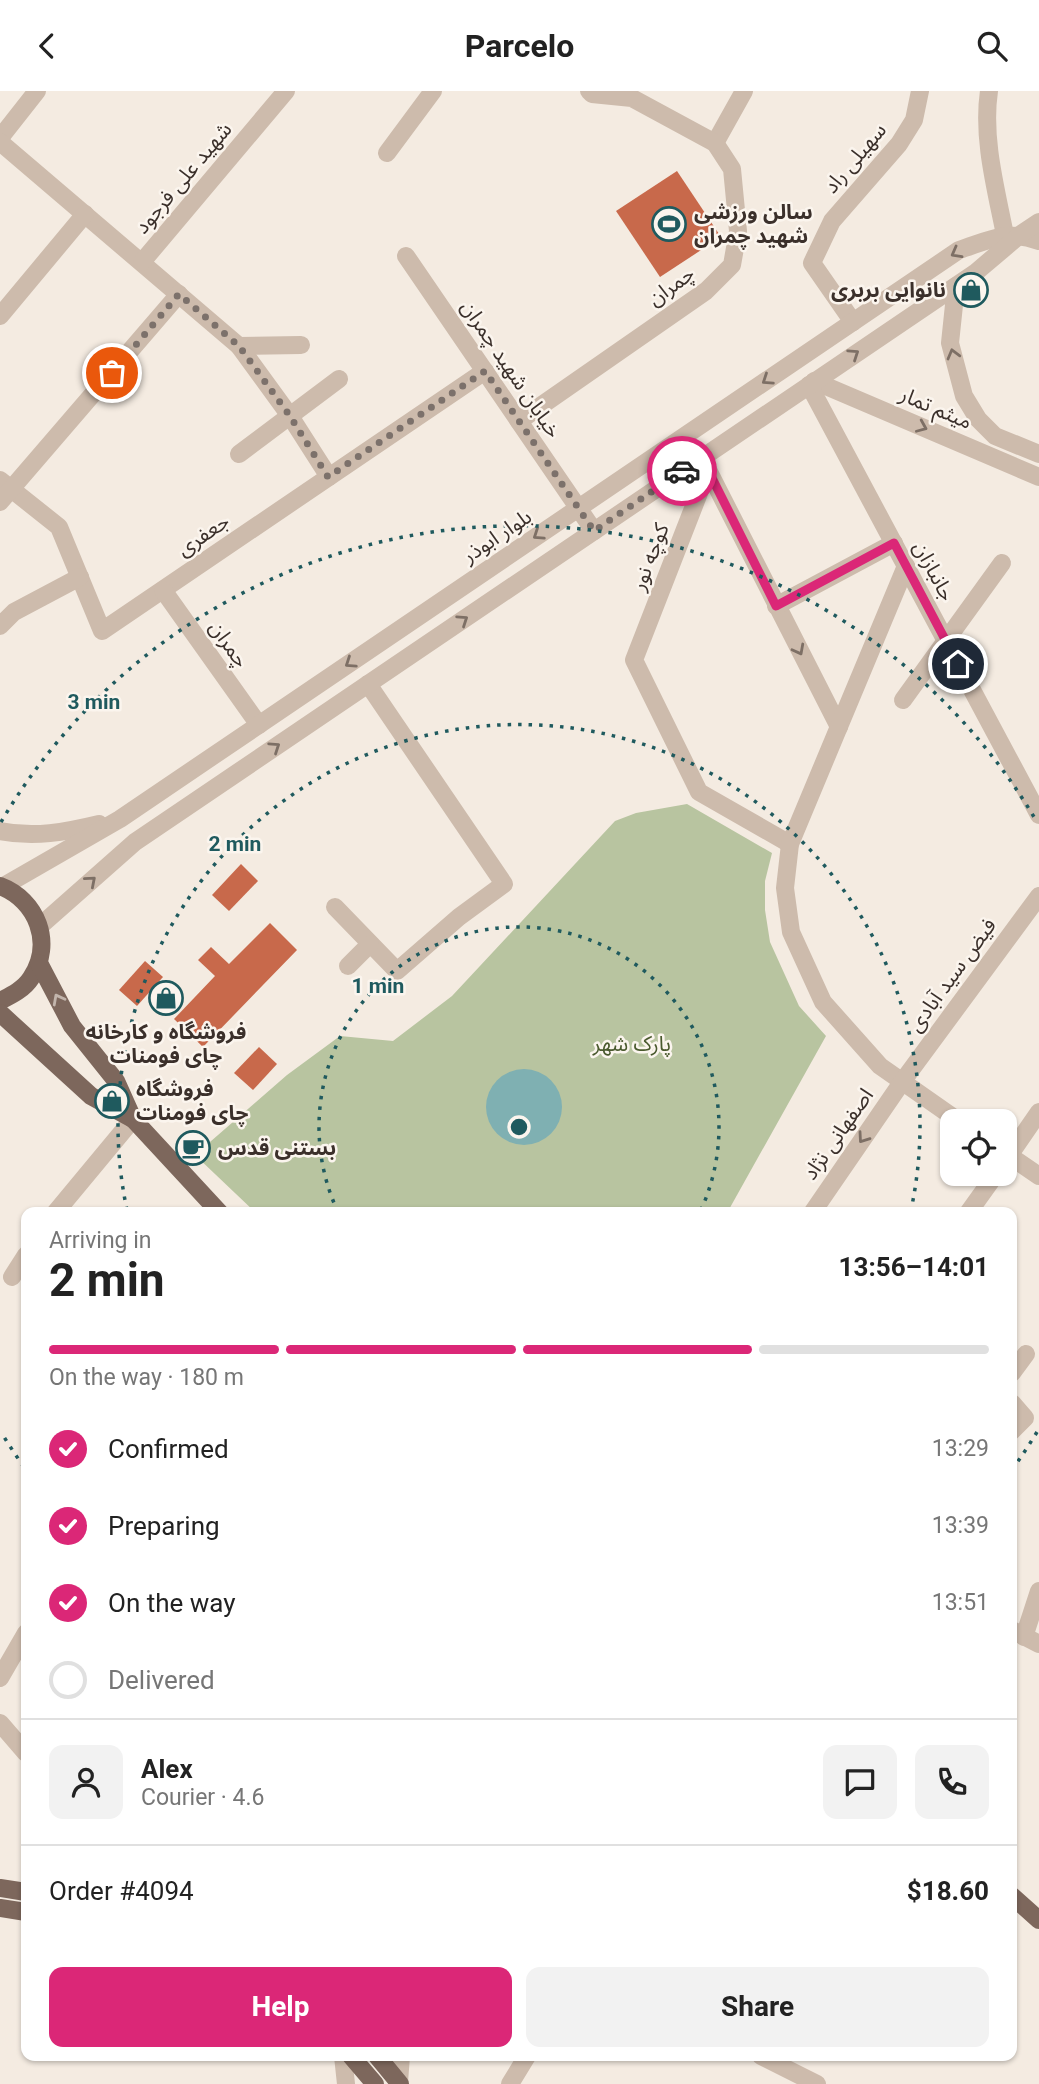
<!DOCTYPE html>
<meta charset="utf-8">
<style>
:root{--surface:#fff;--page:#f2f2f2;--text:#222;--muted:#767676;--line:#e0e0e0;--accent:#db2777}
body{margin:0;font-family:Roboto,"Noto Sans Arabic",sans-serif;background:var(--page);color:var(--text);height:100vh;display:flex;flex-direction:column;font-size:26px;white-space:nowrap}
*{box-sizing:border-box;margin:0}
p{font-size:23px;color:var(--muted)}
.icon{flex:none;width:38px;height:38px;fill:none;stroke:currentColor;stroke-width:2;stroke-linecap:round;stroke-linejoin:round}
.map{position:relative;flex:1;overflow:hidden}
.drawer{position:absolute;left:21px;top:1116px;width:996px;height:854px;display:flex;flex-direction:column;background:var(--surface);border-radius:14px;box-shadow:0 2px 5px #0004}
.drawer>*{flex:none}
.buttons{position:absolute;left:940px;top:1018px;display:grid;gap:14px}
.buttons a{display:grid;place-items:center;width:77px;height:77px;border-radius:14px;background:var(--surface);box-shadow:0 2px 5px #0004;font-size:35px}
.pin{position:absolute;display:grid;place-items:center;width:60px;height:60px;color:#fff;margin:-30px;border:4px solid #fff;border-radius:50%;box-shadow:0 2px 7px #0007}
.courier{position:absolute;display:grid;place-items:center;width:70px;height:70px;margin:-35px;border:5px solid #db2777;border-radius:50%;background:#fff;color:#222;box-shadow:0 2px 9px #0007}
.head em{font-style:normal;font-weight:700}
.head div{display:flex;flex-direction:column-reverse}
.head{display:flex;align-items:center;justify-content:space-between;height:119px;padding:0 28px}
h1{font-size:46px;font-weight:700;line-height:52px}
.bar{display:grid;grid-template-columns:repeat(4,1fr);gap:10px 7px;align-content:center;height:84px;padding:0 28px}
.bar i{height:9px;border-radius:5px;background:var(--line)}
.bar .current{background:var(--accent)}
.bar p{grid-column:span 4}
.line{display:flex;align-items:center;gap:18px;padding:0 28px;border-top:2px solid var(--line)}
.line div{flex:1}
.round{display:grid;place-items:center;flex:none;width:74px;height:74px;border-radius:14px;background:var(--page)}
ol{padding:0 28px;list-style:none}
li{display:flex;align-items:center;gap:21px;height:77px}
li p{margin-inline-start:auto}
li .icon{padding:7px;border-radius:50%;background:var(--accent);color:#fff;stroke-width:4}
li:last-child{color:var(--muted)}
li i{width:38px;height:38px;border:4px solid var(--line);border-radius:50%}
.cta{display:flex;gap:14px;margin-top:auto;padding:14px 28px}
.cta a{flex:1;height:80px;border-radius:14px;background:var(--accent);color:#fff;font-size:28px;font-weight:700;line-height:80px;text-align:center}
.cta a+a{background:var(--page);color:var(--text)}
header{display:flex;justify-content:space-between;align-items:center;height:91px;padding:0 28px;background:var(--surface);font-size:32px;font-weight:700}
.map>svg:first-child{display:block}
.green{fill:#b8c4a0}
.water{fill:#7fb0b2}
.building{fill:#c8694b}
.lines{fill:none;stroke-linecap:round;stroke-linejoin:round}
.minor{stroke:#cdbbac;stroke-width:18}
.major{stroke:#7d675c;stroke-width:18}
.oneway{stroke:#7d6f65}
.oneway2{stroke:#c2b5ac}
.done{stroke:#7c716b;stroke-width:7;stroke-dasharray:0 12.6}
.route{stroke:#db2777;stroke-width:9}
.ring{fill:none;stroke:#1f5a5e;stroke-width:3.5;stroke-dasharray:3.5 7}
.labels{text-anchor:middle;dominant-baseline:central;stroke-width:5;stroke-linejoin:round;paint-order:stroke}
.street-label{font-size:21px;fill:#3b302b;stroke:#fbf5ee}
.poi-label{font-size:21px;font-weight:bold;fill:#3b302b;stroke:#fbf5ee;text-anchor:start}
.park-label{font-size:21px;fill:#4a5a2e;stroke:#fbf5ee}
.centre{fill:#1f5a5e;stroke:#fbf5ee;stroke-width:3.5}
.ring-label{font-size:21px;text-anchor:middle;font-weight:bold;fill:#1f5a5e;stroke:#fbf5ee;stroke-width:5;stroke-linejoin:round;paint-order:stroke}
</style>
<header><svg class="icon" aria-label="back" viewBox="0 0 24 24"><path d="M15 5l-7 7 7 7"/></svg>Parcelo<svg class="icon" aria-label="search" viewBox="0 0 24 24"><circle cx="10" cy="10" r="6"/><path d="M15 15l6 6"/></svg></header>
<div class="map">
<svg width="1039" height="1993" viewBox="0 0 1039 1993">
<rect width="100%" height="100%" fill="#f4ebe1"/>
<polygon class="green" points="687,713 772,762 765,790 765,819 770,851 799,915 826,945 727,1122 256,1122 195,1064 287,984 340,945 393,950 452,905 615,730 636,722"/>
<circle class="water" cx="524" cy="1016" r="38"/>
<g class="building">
<polygon points="677,80 721,146 660,186 616,120"/>
<polygon points="241,773 258,790 229,820 212,804"/>
<polygon points="270,832 297,859 203,956 174,928 215,885 198,869 211,856 229,873"/>
<polygon points="145,870 163,886 137,915 119,899"/>
<polygon points="259,956 277,973 253,999 234,982"/>
</g>
<g class="lines">
<g class="minor">
<path d="M 989,0 C 982,47 996,98 1005,144"/>
<polyline points="0,47 37,0"/>
<polyline points="0,51 239,255 290,325 329,386"/>
<polyline points="715,52 744,0"/>
<polyline points="387,62 433,0"/>
<polyline points="406,165 594,440"/>
<polyline points="142,171 286,0"/>
<polyline points="956,195 950,252 964,305 978,328 995,345 1039,363"/>
<polyline points="0,225 85,123"/>
<polyline points="853,231 812,172 832,130 899,53 914,29 920,0"/>
<polyline points="239,255 301,254"/>
<polyline points="814,290 1039,386"/>
<polyline points="809,294 1039,724"/>
<polyline points="519,330 706,200 732,174 738,140 732,78 715,52 632,7 592,3 589,0"/>
<polyline points="239,363 339,288"/>
<polyline points="705,373 839,636"/>
<polyline points="708,379 634,569 699,701 790,753"/>
<polyline points="0,389 59,436 102,540 485,280"/>
<polyline points="0,411 179,203"/>
<polyline points="906,475 790,753 785,797 791,841 823,911 880,975 960,1031"/>
<polyline points="163,499 259,634"/>
<polyline points="776,515 894,452"/>
<polyline points="0,535 14,521 80,486"/>
<polyline points="903,609 1002,472"/>
<path d="M 0,740 C 34,747 66,741 99,733"/>
<path d="M 2,796 L 120,728 L 959,159 C 990,149 1007,138 1039,150"/>
<polyline points="335,816 397,880 459,826 504,793 368,593"/>
<polyline points="40,835 135,751 975,182 1021,143 1039,131"/>
<polyline points="348,875 370,853"/>
<polyline points="1004,1061 1039,1085"/>
<polyline points="1004,1072 1039,1021"/>
<polyline points="55,1122 133,1028"/>
<polyline points="812,1122 902,991 1039,805"/>
<polyline points="968,1122 996,1083"/>
<polyline points="12,1186 26,1164"/>
<polyline points="1012,1282 1026,1263"/>
<polyline points="1012,1312 1025,1327 1012,1340"/>
<polyline points="1012,1539 1039,1553"/>
<polyline points="1024,1546 1039,1500"/>
<polyline points="0,1587 26,1542"/>
<polyline points="0,1632 26,1662"/>
<polyline points="343,1965 346,1993"/>
<polyline points="761,1965 817,1993"/>
<polyline points="399,1991 401,1965"/>
<polyline points="510,1993 527,1965"/>
</g>
<g class="major">
<path d="M 0,795 C 37,809 54,852 31,887 C 24,898 12,904 0,910"/>
<polyline points="39,872 72,935 116,990 133,1028"/>
<polyline points="0,922 91,1005 133,1028 220,1122"/>
<polyline points="0,1797 26,1801"/>
<polyline points="1012,1805 1039,1829"/>
<polyline points="0,1817 26,1821"/>
<polyline points="351,1965 375,1993"/>
<polyline points="377,1965 400,1993"/>
</g>
</g>
<defs><path id="oneway-chevron" d="M-2-3.5L2.5 0L-2 3.5" fill="none" stroke-width="1.6" stroke-linecap="round" stroke-linejoin="round" transform="scale(1.75)"/></defs>
<g class="oneway">
<use href="#oneway-chevron" transform="translate(956 162) rotate(151)"/>
<use href="#oneway-chevron" transform="translate(854 263) rotate(-34)"/>
<use href="#oneway-chevron" transform="translate(953 263) rotate(-105)"/>
<use href="#oneway-chevron" transform="translate(767 289) rotate(146)"/>
<use href="#oneway-chevron" transform="translate(922 336) rotate(23)"/>
<use href="#oneway-chevron" transform="translate(538 444) rotate(146)"/>
<use href="#oneway-chevron" transform="translate(463 529) rotate(-34)"/>
<use href="#oneway-chevron" transform="translate(799 559) rotate(62)"/>
<use href="#oneway-chevron" transform="translate(350 572) rotate(146)"/>
<use href="#oneway-chevron" transform="translate(275 656) rotate(-34)"/>
<use href="#oneway-chevron" transform="translate(91 790) rotate(-41)"/>
<use href="#oneway-chevron" transform="translate(863 1047) rotate(125)"/>
</g>
<use class="oneway2" href="#oneway-chevron" transform="translate(58 908) rotate(-118)"/>
<g class="lines">
<polyline class="done" points="112,282 179,203 239,255 290,325 328,386 485,280 594,440 682,380"/>
<polyline class="route" points="682,380 702,367 776,515 894,452 958,573"/>
</g>
<g class="ring">
<path d="M338 1121A200 200 0 1 1 700 1121"/>
<path d="M127 1119A401 401 0 1 1 911 1119"/>
<path d="M1037 1341A601 601 0 0 1 1014 1376M24 1376A601 601 0 0 1 1 1341M1 731A601 601 0 0 1 1037 731"/>
</g>
<defs>
<g id="stadium-ring" transform="scale(1.75)"><circle r="9.5" fill="#fbf5ee" stroke="#1f5a5e" stroke-width="1.5"/><path d="M0-5a6.5 5 0 1 0 0 10a6.5 5 0 1 0 0-10ZM-3.5-1.8h7v3.6h-7Z" fill="#1f5a5e"/></g>
<g id="shop-ring" transform="scale(1.75)"><circle r="9.5" fill="#fbf5ee" stroke="#1f5a5e" stroke-width="1.5"/><path d="M-5-2.5h2.3a2.7 3.5 0 0 1 5.4 0H5L5.5 6h-11ZM-1.5-2.5h3a1.5 2.3 0 0 0-3 0Z" fill="#1f5a5e"/></g>
<g id="cafe-ring" transform="scale(1.75)"><circle r="9.5" fill="#fbf5ee" stroke="#1f5a5e" stroke-width="1.5"/><path d="M-5.5-4.5H6V0H3Q3 3.5 0 3.5H-2.5Q-5.5 3.5-5.5 0ZM3-3.2v2h1.7v-2ZM-6 4.5H4V6H-6Z" fill="#1f5a5e"/></g>
</defs>
<g fill-rule="evenodd">
<use href="#stadium-ring" x="669" y="133"/>
<use href="#shop-ring" x="971" y="199"/>
<use href="#shop-ring" x="166" y="907"/>
<use href="#shop-ring" x="112" y="1010"/>
<use href="#cafe-ring" x="193" y="1057"/>
</g>
<g class="labels">
<g class="street-label">
<text transform="translate(855 67) rotate(-50)">سهیلی راد</text>
<text transform="translate(183 87) rotate(-50)">شهید علی فرجود</text>
<text transform="translate(671 195) rotate(-36)">چمران</text>
<text transform="translate(511 278) rotate(56)">خیابان شهید چمران</text>
<text transform="translate(936 317) rotate(23)">میثم تمار</text>
<text transform="translate(203 444) rotate(-34)">جعفری</text>
<text transform="translate(497 445) rotate(-34)">بلوار ابوذر</text>
<text transform="translate(650 466) rotate(-69)">کوچه نور</text>
<text transform="translate(934 480) rotate(62)">جانبازان</text>
<text transform="translate(229 553) rotate(55)">چمران</text>
<text transform="translate(952 884) rotate(-54)">فیض سید آبادی</text>
<text transform="translate(838 1043) rotate(-55)">اصفهانی نژاد</text>
</g>
<g class="poi-label">
<text x="694" y="121">سالن ورزشی<tspan x="694" dy="24">شهید چمران</tspan></text>
<text x="946" y="199" text-anchor="end">نانوایی بربری</text>
<text x="166" y="941" text-anchor="middle">فروشگاه و کارخانه<tspan x="166" dy="24">چای فومنات</tspan></text>
<text x="136" y="998">فروشگاه<tspan x="136" dy="24">چای فومنات</tspan></text>
<text x="218" y="1057">بستنی قدس</text>
</g>
<g class="park-label">
<text x="632" y="953">پارک شهر</text>
</g>
</g>
<circle cx="519" cy="1036" r="10" class="centre"/>
<g class="ring-label">
<text x="94" y="618">3 min</text>
<text x="235" y="760">2 min</text>
<text x="378" y="902">1 min</text>
</g>
</svg>
<div class="buttons">
<a><svg class="icon" aria-label="locate" viewBox="0 0 24 24"><circle cx="12" cy="12" r="6"/><path d="M12 2v4M12 18v4M2 12h4M18 12h4"/></svg></a>
</div>
<div class="pin" style="left:112px;top:282px;background:#ea580c"><svg class="icon" aria-label="bag" viewBox="0 0 24 24"><path d="M5 8h14l-1 12H6zM9 8a3 3 0 0 1 6 0"/></svg></div>
<div class="pin" style="left:958px;top:573px;background:#1f2937"><svg class="icon" aria-label="home" viewBox="0 0 24 24"><path d="M3 11l9-7 9 7M6 9v11h12V9"/></svg></div>
<div class="courier" style="left:682px;top:380px"><svg class="icon" aria-label="car" viewBox="0 0 24 24"><path d="M5 17H2v-5l4-1 3-4h7l3 4 3 1v5h-3M9 17h6M6 11h13"/><circle cx="7" cy="17" r="2"/><circle cx="17" cy="17" r="2"/></svg></div>
<section class="drawer">
<div class="head"><div><h1>2 min</h1><p>Arriving in</p></div><em>13:56–14:01</em></div>
<div class="bar"><i class="current"></i><i class="current"></i><i class="current"></i><i></i><p>On the way · 180 m</p></div>
<ol>
<li><svg class="icon" aria-label="check" viewBox="0 0 24 24"><path d="M5 12l5 5 9-10"/></svg>Confirmed<p>13:29</p></li>
<li><svg class="icon" aria-label="check" viewBox="0 0 24 24"><path d="M5 12l5 5 9-10"/></svg>Preparing<p>13:39</p></li>
<li><svg class="icon" aria-label="check" viewBox="0 0 24 24"><path d="M5 12l5 5 9-10"/></svg>On the way<p>13:51</p></li>
<li><i></i>Delivered</li>
</ol>
<div class="line" style="height:126px"><a class="round"><svg class="icon" aria-label="person" viewBox="0 0 24 24"><circle cx="12" cy="8" r="4"/><path d="M4 21q1-7 8-7t8 7"/></svg></a><div><b>Alex</b><p>Courier · 4.6</p></div><a class="round"><svg class="icon" aria-label="chat" viewBox="0 0 24 24"><path d="M4 5h16v11H9l-5 4z"/></svg></a><a class="round"><svg class="icon" aria-label="phone" viewBox="0 0 24 24"><path d="M5 4h4l2 5-3 2q2 4 5 5l2-3 5 2v4C11 20 4 13 5 4z"/></svg></a></div>
<div class="line" style="height:91px"><div>Order #4094</div><b>$18.60</b></div>
<div class="cta"><a>Help</a><a>Share</a></div>
</section>
</div>
